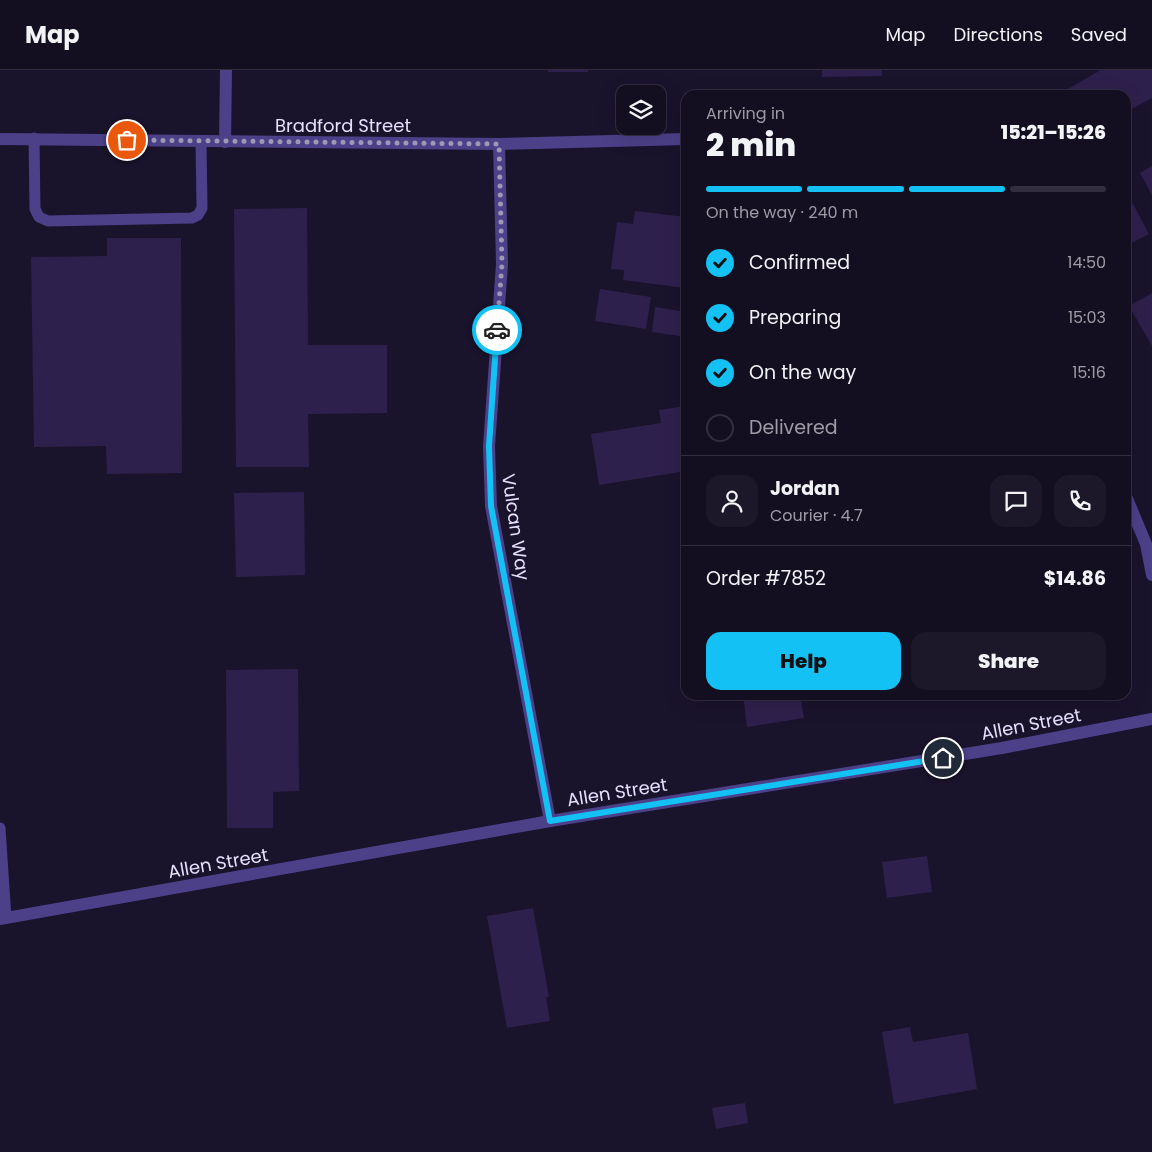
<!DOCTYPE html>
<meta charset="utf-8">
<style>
:root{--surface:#140e21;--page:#1d172a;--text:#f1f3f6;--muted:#9d9ca5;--line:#332e3f;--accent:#13c1f5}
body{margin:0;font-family:Poppins,sans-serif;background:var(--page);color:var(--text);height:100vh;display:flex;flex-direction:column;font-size:19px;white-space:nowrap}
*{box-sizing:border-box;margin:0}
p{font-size:16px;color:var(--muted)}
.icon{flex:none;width:28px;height:28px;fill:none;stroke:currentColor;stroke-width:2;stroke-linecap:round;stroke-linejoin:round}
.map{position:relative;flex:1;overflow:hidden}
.details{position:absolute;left:681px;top:20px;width:450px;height:610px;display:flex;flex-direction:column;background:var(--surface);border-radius:15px;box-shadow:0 5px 20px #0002,0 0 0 1px var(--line)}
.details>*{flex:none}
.tools{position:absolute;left:616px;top:15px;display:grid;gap:10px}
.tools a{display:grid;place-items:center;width:50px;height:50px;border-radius:10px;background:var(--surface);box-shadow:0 5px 20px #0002,0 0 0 1px var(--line);font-size:25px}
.pin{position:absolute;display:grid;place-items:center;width:42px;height:42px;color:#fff;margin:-21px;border:2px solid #fff;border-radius:50%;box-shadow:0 1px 5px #0007}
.courier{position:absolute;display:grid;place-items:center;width:50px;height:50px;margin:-25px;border:4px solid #13c1f5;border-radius:50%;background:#fff;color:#222;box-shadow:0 1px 6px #0007}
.headline em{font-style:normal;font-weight:800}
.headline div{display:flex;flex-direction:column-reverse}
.headline{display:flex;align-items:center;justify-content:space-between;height:85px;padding:0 25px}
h1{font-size:32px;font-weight:800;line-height:38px}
.bar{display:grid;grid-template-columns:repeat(4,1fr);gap:8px 5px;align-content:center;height:60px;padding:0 25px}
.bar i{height:6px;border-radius:4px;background:var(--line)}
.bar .current{background:var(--accent)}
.bar p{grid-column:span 4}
.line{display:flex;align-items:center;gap:12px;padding:0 25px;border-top:1px solid var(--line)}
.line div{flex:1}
.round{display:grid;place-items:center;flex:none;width:52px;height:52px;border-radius:15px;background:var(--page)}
ol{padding:0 25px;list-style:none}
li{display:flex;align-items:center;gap:15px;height:55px}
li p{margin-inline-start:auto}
li .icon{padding:5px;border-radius:50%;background:var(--accent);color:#111;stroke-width:4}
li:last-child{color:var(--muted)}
li i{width:28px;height:28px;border:2px solid var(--line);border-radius:50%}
.cta{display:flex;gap:10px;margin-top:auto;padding:10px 25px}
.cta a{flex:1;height:58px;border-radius:15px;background:var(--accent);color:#111;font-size:20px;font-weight:800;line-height:58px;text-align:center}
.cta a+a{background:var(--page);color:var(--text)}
header{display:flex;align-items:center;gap:30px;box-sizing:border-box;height:70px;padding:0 25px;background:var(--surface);border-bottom:1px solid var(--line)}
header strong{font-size:24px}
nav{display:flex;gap:28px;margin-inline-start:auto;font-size:18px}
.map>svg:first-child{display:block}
.building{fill:#2e204c}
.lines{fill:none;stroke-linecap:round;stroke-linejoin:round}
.service{stroke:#4c4089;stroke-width:11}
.minor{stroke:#4c4089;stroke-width:12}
.done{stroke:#9f98b4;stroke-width:5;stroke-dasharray:0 9}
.route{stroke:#13c1f5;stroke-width:6}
.labels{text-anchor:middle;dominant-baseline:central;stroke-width:5;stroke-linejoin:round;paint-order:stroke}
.street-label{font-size:18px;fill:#e6dffe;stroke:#1a132c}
</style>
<header>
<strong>Map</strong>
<nav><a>Map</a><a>Directions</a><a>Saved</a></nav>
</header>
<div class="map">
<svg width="1152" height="1082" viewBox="0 0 1152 1082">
<rect width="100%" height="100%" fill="#1a132c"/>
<g class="building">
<rect x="548" y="0" width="40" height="2"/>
<polygon points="822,0 882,0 882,6 822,7"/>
<polygon points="1101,0 1152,0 1152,28 1126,42 1126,25 1057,25"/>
<polygon points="1152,96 1152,125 1140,103"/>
<polygon points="1126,121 1149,164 1126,176"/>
<polygon points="307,138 308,275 387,275 387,343 308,344 309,397 236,397 234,139"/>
<polygon points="635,141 686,147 686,218 623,210 624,200 611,199 617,152 633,154"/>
<polygon points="107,168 181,168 182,403 107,404 106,376 34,377 31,187 107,186"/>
<polygon points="600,219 651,227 646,259 595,251"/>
<polygon points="1152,223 1152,276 1129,236"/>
<polygon points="655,237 686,242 686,267 652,262"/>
<polygon points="686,336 686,401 599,415 591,364 661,353 659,340"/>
<polygon points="304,422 305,505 236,507 234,423"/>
<polygon points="298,599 299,721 273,722 273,758 227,758 226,600"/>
<polygon points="743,625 800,625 804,648 747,657"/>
<polygon points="927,786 932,822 887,828 882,792"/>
<polygon points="533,838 549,927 546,927 550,951 507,958 487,846"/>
<polygon points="910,957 913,972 968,963 977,1019 894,1034 882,962"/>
<polygon points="745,1033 748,1053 716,1059 712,1038"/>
</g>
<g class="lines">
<g class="service">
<polyline points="34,68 35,139 39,147 48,151 192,148 198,145 202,138 201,71"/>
<polyline points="0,758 6,848"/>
</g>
<g class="minor">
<polyline points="0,69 499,74 686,69"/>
<polyline points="225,72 226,0"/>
<polyline points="499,74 502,194 489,376 491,436 550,751"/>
<polyline points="1126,426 1146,474 1152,505"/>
<polyline points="0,849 550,751 1002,678 1152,649"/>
</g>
</g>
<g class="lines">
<polyline class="done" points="127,70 499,74 502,194 497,260"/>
<polyline class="route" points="497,260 489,376 491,436 550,751 943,688"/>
</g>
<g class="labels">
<g class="street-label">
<text x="343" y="55">Bradford Street</text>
<text transform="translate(516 457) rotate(82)">Vulcan Way</text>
<text transform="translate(1031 654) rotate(-11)">Allen Street</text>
<text transform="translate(617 722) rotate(-9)">Allen Street</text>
<text transform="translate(218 793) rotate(-10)">Allen Street</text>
</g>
</g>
</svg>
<div class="tools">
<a><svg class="icon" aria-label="layers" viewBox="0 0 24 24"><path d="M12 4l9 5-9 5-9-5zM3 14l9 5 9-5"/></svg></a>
</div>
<div class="pin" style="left:127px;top:70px;background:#ea580c"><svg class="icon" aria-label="bag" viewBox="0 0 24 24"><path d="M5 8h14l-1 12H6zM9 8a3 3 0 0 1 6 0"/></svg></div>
<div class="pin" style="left:943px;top:688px;background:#1f2937"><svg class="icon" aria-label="home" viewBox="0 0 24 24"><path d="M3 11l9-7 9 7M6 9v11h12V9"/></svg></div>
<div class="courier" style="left:497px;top:260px"><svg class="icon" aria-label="car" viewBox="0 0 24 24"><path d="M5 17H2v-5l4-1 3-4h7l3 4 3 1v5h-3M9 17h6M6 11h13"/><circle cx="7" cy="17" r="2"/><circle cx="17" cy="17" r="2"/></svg></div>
<section class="details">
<div class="headline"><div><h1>2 min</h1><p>Arriving in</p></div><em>15:21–15:26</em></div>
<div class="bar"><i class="current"></i><i class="current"></i><i class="current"></i><i></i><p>On the way · 240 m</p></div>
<ol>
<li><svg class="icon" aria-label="check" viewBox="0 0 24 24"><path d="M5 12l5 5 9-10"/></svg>Confirmed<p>14:50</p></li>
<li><svg class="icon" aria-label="check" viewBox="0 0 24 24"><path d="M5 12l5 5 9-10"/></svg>Preparing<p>15:03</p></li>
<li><svg class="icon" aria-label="check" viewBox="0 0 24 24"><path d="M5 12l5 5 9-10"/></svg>On the way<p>15:16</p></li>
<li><i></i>Delivered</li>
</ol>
<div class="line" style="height:90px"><a class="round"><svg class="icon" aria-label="person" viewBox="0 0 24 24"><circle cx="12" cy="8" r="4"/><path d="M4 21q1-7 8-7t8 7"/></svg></a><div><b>Jordan</b><p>Courier · 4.7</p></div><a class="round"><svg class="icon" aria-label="chat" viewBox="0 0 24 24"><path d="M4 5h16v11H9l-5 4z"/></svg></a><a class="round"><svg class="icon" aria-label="phone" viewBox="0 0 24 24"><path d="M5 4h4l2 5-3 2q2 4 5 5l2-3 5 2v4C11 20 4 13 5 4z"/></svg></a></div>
<div class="line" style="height:65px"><div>Order #7852</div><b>$14.86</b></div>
<div class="cta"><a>Help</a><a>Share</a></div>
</section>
</div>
